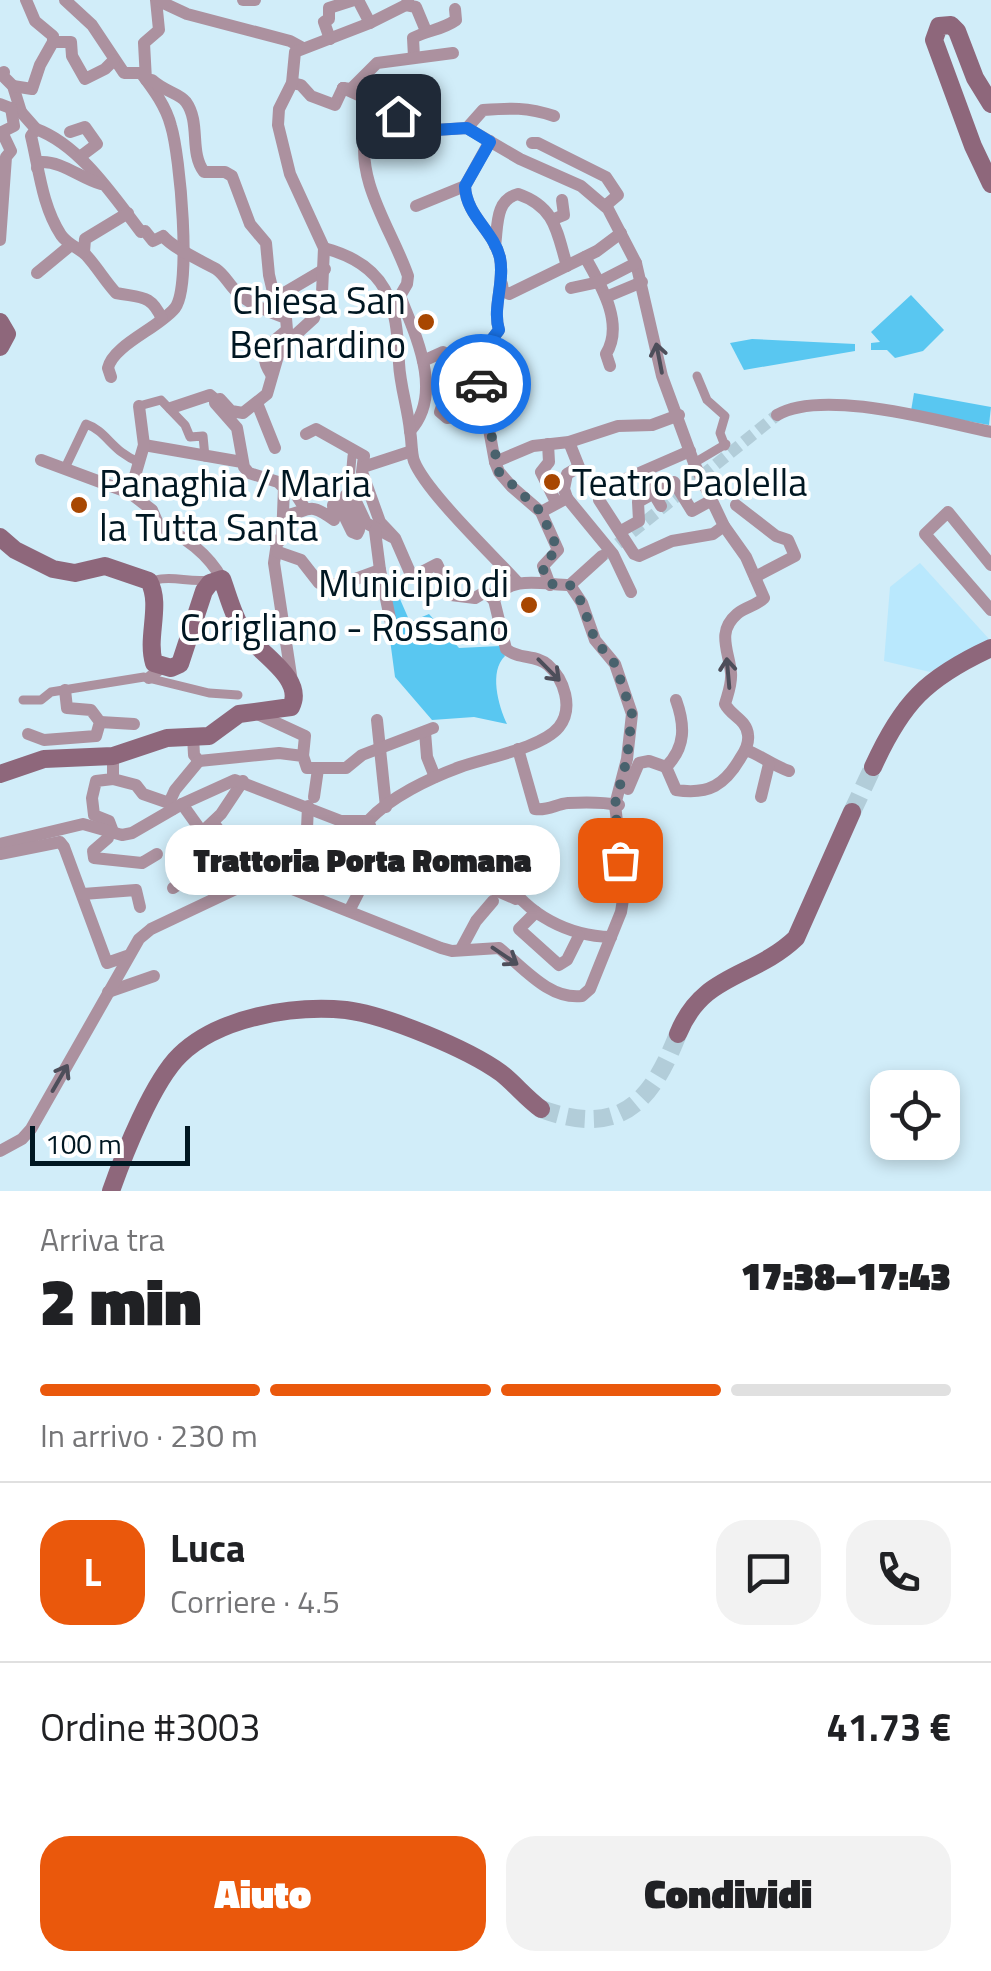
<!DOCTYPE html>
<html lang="it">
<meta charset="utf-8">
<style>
:root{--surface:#fff;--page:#f2f2f2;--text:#202124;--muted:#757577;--line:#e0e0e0;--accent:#ea580c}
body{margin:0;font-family:"Titillium Web",sans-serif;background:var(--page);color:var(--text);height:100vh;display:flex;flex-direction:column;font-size:38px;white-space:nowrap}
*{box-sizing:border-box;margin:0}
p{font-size:32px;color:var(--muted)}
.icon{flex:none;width:55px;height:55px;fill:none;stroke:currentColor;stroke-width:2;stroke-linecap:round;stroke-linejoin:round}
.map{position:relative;height:1191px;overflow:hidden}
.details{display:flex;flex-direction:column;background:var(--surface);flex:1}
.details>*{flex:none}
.tools{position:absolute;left:870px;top:1070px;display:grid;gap:20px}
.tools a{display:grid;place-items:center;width:90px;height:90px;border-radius:20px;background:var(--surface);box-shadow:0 5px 15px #0003;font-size:50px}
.scale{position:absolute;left:30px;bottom:25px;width:160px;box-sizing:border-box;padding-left:10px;border:5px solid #001722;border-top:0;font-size:28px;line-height:35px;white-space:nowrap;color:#001722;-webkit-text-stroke:8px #fff;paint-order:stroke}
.pin{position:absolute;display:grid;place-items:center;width:85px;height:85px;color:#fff;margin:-42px;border-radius:20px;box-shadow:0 5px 15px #0006}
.courier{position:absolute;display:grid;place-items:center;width:100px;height:100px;margin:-50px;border:8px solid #1a73e8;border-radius:50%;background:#fff;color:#222;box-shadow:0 2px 12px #0007}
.bubble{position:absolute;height:70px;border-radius:30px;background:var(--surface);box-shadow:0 5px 15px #0003;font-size:32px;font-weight:800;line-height:70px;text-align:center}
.overview em{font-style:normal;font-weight:800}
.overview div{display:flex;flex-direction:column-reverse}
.overview{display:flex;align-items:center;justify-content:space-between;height:170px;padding:0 40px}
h1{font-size:65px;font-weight:800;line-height:75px}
.bar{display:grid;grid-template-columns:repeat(4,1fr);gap:15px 10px;align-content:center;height:120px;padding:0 40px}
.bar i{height:12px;border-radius:8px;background:var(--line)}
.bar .on{background:var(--accent)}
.bar p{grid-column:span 4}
.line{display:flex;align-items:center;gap:25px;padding:0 40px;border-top:2px solid var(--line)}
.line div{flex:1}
.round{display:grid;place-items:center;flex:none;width:105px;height:105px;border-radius:30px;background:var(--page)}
.primary-button{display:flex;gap:20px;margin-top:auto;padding:20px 40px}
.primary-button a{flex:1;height:115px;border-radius:30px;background:var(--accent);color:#fff;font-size:40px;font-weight:800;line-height:115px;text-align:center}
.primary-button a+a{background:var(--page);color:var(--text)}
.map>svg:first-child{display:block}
.built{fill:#b9e8fd}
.green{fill:#59c7f1}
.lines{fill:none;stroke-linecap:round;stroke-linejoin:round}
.minor-tunnel{stroke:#b2cdd9;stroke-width:12;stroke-dasharray:12 6;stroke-linecap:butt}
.secondary-tunnel{stroke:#b2cdd9;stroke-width:18;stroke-dasharray:18 9;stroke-linecap:butt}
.pedestrian{stroke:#ac919f;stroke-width:9}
.minor{stroke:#ac919f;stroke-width:12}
.secondary{stroke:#8e677b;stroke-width:18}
.oneway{stroke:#4d4e5a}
.done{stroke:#49626d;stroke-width:10;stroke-dasharray:0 18}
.route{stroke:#1a73e8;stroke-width:12}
.poi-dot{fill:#a84701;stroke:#fff;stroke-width:4}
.labels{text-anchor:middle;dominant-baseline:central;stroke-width:8;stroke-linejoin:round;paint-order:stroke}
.poi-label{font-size:38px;fill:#001722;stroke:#fff;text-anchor:end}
</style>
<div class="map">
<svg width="991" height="1191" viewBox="0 0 991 1191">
<rect width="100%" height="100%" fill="#d1edf9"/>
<polygon class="built" points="920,563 989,639 930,672 884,661 890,587"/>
<g class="green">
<polygon points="911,295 944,330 923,351 895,358 887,350 871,350 871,343 880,342 871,332"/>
<polygon points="752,339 855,344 855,351 744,370 730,343"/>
<polygon points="914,393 991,407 989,425 911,411"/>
<path d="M 396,590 L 410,622 L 429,614 L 459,648 L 500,646 L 505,656 C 489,671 498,705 507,724 L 474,717 L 432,720 L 395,677 L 384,595 Z"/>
<polygon points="403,831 436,865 426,879 406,874 397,857 405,856"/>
</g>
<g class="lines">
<polyline class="minor-tunnel" points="604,555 777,415"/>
<g class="secondary-tunnel">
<polyline points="852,812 873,767"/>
<path d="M 541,1109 C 619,1137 650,1105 678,1034"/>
</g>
<g class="pedestrian">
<polyline points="697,376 707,400 725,416 720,433 725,446"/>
<polyline points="139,406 161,400 185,425 190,437 203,436 205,457"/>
<polyline points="694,463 726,444"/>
<path d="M 65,468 L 86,424 C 107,431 112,452 139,462"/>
<polyline points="349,492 352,456"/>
<path d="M 156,580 C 172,575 190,583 208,580 L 210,583"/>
<polyline points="23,700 41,700 51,692 144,677 209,693 238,695"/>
</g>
<g class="minor">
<polyline points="26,0 35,21 53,36 53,42"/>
<path d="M 65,0 L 92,25 L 124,73 L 141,73 C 153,89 166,106 171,126 C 180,155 192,286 175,308 C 159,328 113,345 108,368 L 111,377"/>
<path d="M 156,0 L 159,30 L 144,43 L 146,80 L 152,80 C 165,92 179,93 186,102 C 201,123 189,152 204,172 L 225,172 L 232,176 L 250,224 L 266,243 L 269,275 L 274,296 L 286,318"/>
<polyline points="157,0 187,14 290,41 301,47"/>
<polyline points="243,0 255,0"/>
<polyline points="358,0 370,23"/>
<polyline points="406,5 416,7 426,31"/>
<polyline points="330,39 324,22 329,19 329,8 354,0"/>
<path d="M 414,57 L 413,38 C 428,30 442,30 456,20 L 455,9"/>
<polyline points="4,72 3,76 13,86 21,112"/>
<polyline points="292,83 301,85 311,96 335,105 343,88"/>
<polyline points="13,86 32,89 40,65 53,42 71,42 72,56 85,79 105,69 114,60"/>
<path d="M 343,88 L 385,107 L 412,124 L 435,130 L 467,128 L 520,159 L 581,186 L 608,209 L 636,263 L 662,376 L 694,463 L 724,526 L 746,557 L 764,598 C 756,606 745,607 737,614 C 716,632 729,651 731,673 C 732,684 728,693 725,704 C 731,716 747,720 748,735 C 749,743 746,750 741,757 C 725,785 709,795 676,790 L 666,767"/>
<polyline points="343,88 351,89 377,63 453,53"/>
<path d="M 0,104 L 21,112 L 36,129 L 31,136 C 39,169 42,206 61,235 C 68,245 79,248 86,255 C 97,267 105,281 116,293 C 141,298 151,294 162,319"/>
<path d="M 385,107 C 378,114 368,122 366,132 C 355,181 393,232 408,276 L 407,284 L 400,296 C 416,336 444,394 410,431"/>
<path d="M 467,128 L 483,110 C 511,108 527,107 554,116"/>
<path d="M 36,129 C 80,145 114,197 141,232 L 145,231 L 153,241 L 163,236 C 174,249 200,260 216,269 C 225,275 229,285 237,292 C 251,305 269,312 286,318 L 287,330 C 270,344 256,352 271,374"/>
<polyline points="70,132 85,127 97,144 81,156"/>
<path d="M 490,141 L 465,186 C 466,216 494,231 500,258 C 505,282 492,308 499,330 L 486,347 L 481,386 L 495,462 L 499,472 L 512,487 L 541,512 L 558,550 L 543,566 L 550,585"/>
<polyline points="532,143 538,143 606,177 618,195 605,206"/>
<path d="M 37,168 L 41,162 C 62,161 80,178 101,184"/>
<polyline points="416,206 465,186"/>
<polyline points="554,219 564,215 562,200"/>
<polyline points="0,240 6,157 11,151 2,132 14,126 11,108"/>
<path d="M 495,246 C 498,225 495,200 518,194 C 556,207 557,233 567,266"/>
<path d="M 324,248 C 388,265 397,303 399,363 C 400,386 408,409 410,431 C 412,441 411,452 414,461 C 426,492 494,556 518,583"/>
<polyline points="84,252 85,239 128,213"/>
<path d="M 585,257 C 600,284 625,323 606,354 L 610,366"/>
<polyline points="37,273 71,245"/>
<polyline points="502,284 503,291 509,294 597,251 621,233"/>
<polyline points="571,288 599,282 636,263"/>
<polyline points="606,297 642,282"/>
<polyline points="269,298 286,292 325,269"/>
<path d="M 423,361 L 443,352 L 454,358 L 455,366 L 440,412 L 447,418 L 454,417 L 465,408 C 470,388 465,366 484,355"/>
<polyline points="257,403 275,448"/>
<polyline points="171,408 210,395 216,400"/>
<path d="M 777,415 C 823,388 938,421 991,432"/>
<polyline points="306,434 316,429 364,456 362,472 380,522 395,538 412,577 437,564 451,595 475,598 485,592 494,600"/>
<polyline points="548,444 549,462 541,472 556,502"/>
<polyline points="144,445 242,462"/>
<path d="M 41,460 L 130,493 L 152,510 L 159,526 C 184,535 209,555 222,579"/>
<polyline points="495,462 533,446 569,442 618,426 652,425 679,415"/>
<polyline points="363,467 412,451"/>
<polyline points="642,474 661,506"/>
<polyline points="621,481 690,451"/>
<polyline points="284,488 293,490 304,507"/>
<polyline points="130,493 144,445 139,406"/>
<polyline points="567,498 564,489 567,474 579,467 569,442"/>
<polyline points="599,500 634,554 639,556 672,541 713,534 724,526"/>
<polyline points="736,505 776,536 788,540 795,556 755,577"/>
<polyline points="541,512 567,498 613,554 631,592"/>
<path d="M 283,516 C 310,512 307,500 334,520 L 333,505 L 337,501 L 352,532 L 357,534 L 359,530 L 346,495 L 351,491 L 366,523 L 392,537"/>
<polyline points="375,531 380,570"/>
<polyline points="621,531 639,521 638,502 674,482 692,511 712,500"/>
<polyline points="267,536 277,543 274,563 292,682"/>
<polyline points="277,543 282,539 284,488 278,482 249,473 244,467 237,428 215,403 220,399 231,411 243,413 267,394 280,349 314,318 322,293 324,248 290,174 278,125 279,109 292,83 295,52 370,23 406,5 408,0"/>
<polyline points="278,552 301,560 319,583 339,585 380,570 391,623"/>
<polyline points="991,565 948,512 925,534 991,610"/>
<polyline points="570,585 602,556"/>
<polyline points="149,678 162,667"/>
<polyline points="253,712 305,736 303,756"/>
<polyline points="377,720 386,807"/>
<polyline points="100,722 134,724"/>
<polyline points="425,732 427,757 435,777"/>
<polyline points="28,734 44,740 96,736 100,722 91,710 67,708 65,690"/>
<polyline points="193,736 194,755 199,761 279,753 303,756 307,768 346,768 362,755 433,728"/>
<path d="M 518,749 L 535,809 C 548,811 556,804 568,803 C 585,802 603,802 619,805"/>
<path d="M 746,750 C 762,756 772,765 789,771"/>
<path d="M 666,767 C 686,747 685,725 676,700"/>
<polyline points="113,779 136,785 143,794 169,803 173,809"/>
<polyline points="628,789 639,763 649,761 666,767"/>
<polyline points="314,797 318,769"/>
<polyline points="761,797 769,764"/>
<polyline points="169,803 175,790 199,761"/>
<polyline points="182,804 202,832 221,814 243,781"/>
<polyline points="308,806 306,851 334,857"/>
<polyline points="213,822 221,833 214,841 244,885"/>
<polyline points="112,829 109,821 94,815 92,798 96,781 113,779 113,756"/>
<polyline points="109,831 108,838 93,851 94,858 142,863 157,854"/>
<path d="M 0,844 L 83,824 L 122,835 L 132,833 L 182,804 L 235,780 L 341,821 L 368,821 C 390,797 430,778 460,767 C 485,758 542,748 559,727 C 574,708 564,679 548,665 C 536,654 519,660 506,649 L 494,600 C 509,574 545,585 570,585"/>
<path d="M 481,846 C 491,857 496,866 504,878 C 528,915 568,936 611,937"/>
<polyline points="0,854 60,842 64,847 107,963 127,956"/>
<polyline points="477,882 516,899"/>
<polyline points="173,888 221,855"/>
<polyline points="83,894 136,890 140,907"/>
<path d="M 349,911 C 363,884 383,851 368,821"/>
<polyline points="536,912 519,929 559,965 567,960 579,936"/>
<polyline points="461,949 476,921 493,901"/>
<polyline points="108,992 154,976"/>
<path d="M 0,1151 L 22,1139 L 31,1129 L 139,939 L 151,929 L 244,885 L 277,883 L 441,948 L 452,951 L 499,948 C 523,967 549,1000 582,996 L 590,989 L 621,912 L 625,887 L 615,805 L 627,759 L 632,714 L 615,664 L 595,640 L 582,603 L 570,585"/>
</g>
<g class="secondary">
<polyline points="991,104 975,78 957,31 951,25 939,26 934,40 973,146 991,184"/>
<polyline points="0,322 7,334 0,347"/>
<path d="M 0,537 L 15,550 L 53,569 L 75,573 L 105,566 L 149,581 C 162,605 146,637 154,663 L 171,668 L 180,664 L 204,591 L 210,583 L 222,579 C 228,595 233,616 243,631 C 257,652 306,678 291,707 L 239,714 L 209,736 L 167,738 L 113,756 L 44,759 L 0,774"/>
<path d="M 873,767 C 902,703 926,678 991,648"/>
<path d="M 678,1034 C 703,972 753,979 796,938 L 852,812"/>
<path d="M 111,1191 C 124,1154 153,1081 180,1055 C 219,1017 293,1005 346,1010 C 386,1015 468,1049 501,1073 C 515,1084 526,1098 541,1109"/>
</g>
</g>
<defs><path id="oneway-shaft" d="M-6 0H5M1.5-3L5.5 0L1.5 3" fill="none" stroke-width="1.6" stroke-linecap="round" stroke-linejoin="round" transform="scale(2.5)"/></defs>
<g class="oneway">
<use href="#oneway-shaft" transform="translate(659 358) rotate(-101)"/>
<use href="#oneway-shaft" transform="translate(549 670) rotate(45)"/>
<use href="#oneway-shaft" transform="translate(728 673) rotate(-95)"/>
<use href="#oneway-shaft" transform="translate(505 956) rotate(34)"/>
<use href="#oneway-shaft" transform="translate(60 1078) rotate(-60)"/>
</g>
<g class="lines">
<polyline class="done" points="481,384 499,472 541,512 558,550 544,562 543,569 550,584 570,585 582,603 595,640 615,664 632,714 627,759 615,804 620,860"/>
<path class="route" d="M 398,116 L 412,124 L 435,130 L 467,128 L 490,142 L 465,186 C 466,216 494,231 500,258 C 505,282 492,308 499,330 L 486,347 L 481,384"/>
</g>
<g class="poi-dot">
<circle cx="426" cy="322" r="10"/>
<circle cx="552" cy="482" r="10"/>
<circle cx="79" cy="505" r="10"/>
<circle cx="529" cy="605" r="10"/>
</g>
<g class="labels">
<g class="poi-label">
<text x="406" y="300">Chiesa San<tspan x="406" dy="44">Bernardino</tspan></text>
<text x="572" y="482" text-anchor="start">Teatro Paolella</text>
<text x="99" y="483" text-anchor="start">Panaghia / Maria<tspan x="99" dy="44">la Tutta Santa</tspan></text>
<text x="509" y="583">Municipio di<tspan x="509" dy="44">Corigliano - Rossano</tspan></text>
</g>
</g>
</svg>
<div class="tools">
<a><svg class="icon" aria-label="locate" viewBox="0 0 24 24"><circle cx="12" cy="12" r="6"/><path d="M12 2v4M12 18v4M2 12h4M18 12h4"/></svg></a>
</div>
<div class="scale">100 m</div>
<div class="pin" style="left:620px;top:860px;background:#ea580c"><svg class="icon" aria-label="bag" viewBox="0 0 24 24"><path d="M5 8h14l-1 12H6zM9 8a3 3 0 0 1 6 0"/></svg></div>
<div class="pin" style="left:398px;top:116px;background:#1f2937"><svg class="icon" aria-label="home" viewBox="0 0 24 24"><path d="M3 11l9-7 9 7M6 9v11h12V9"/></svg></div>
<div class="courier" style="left:481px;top:384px"><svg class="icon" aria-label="car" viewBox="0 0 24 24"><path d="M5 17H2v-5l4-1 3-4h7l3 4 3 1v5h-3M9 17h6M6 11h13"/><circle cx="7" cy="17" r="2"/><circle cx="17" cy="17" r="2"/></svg></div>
<div class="bubble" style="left:165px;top:825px;width:395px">Trattoria Porta Romana</div>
</div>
<section class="details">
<div class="overview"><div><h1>2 min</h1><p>Arriva tra</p></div><em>17:38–17:43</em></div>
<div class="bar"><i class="on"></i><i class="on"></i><i class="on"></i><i></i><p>In arrivo · 230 m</p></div>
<div class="line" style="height:180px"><b class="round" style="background:var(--accent);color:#fff">L</b><div><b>Luca</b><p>Corriere · 4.5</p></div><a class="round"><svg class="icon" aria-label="chat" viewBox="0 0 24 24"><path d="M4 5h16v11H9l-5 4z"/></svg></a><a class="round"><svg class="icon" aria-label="phone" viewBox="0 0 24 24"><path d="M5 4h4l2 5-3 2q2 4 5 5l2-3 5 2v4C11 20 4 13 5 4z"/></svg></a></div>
<div class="line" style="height:130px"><div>Ordine #3003</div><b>41.73 €</b></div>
<div class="primary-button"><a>Aiuto</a><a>Condividi</a></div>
</section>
